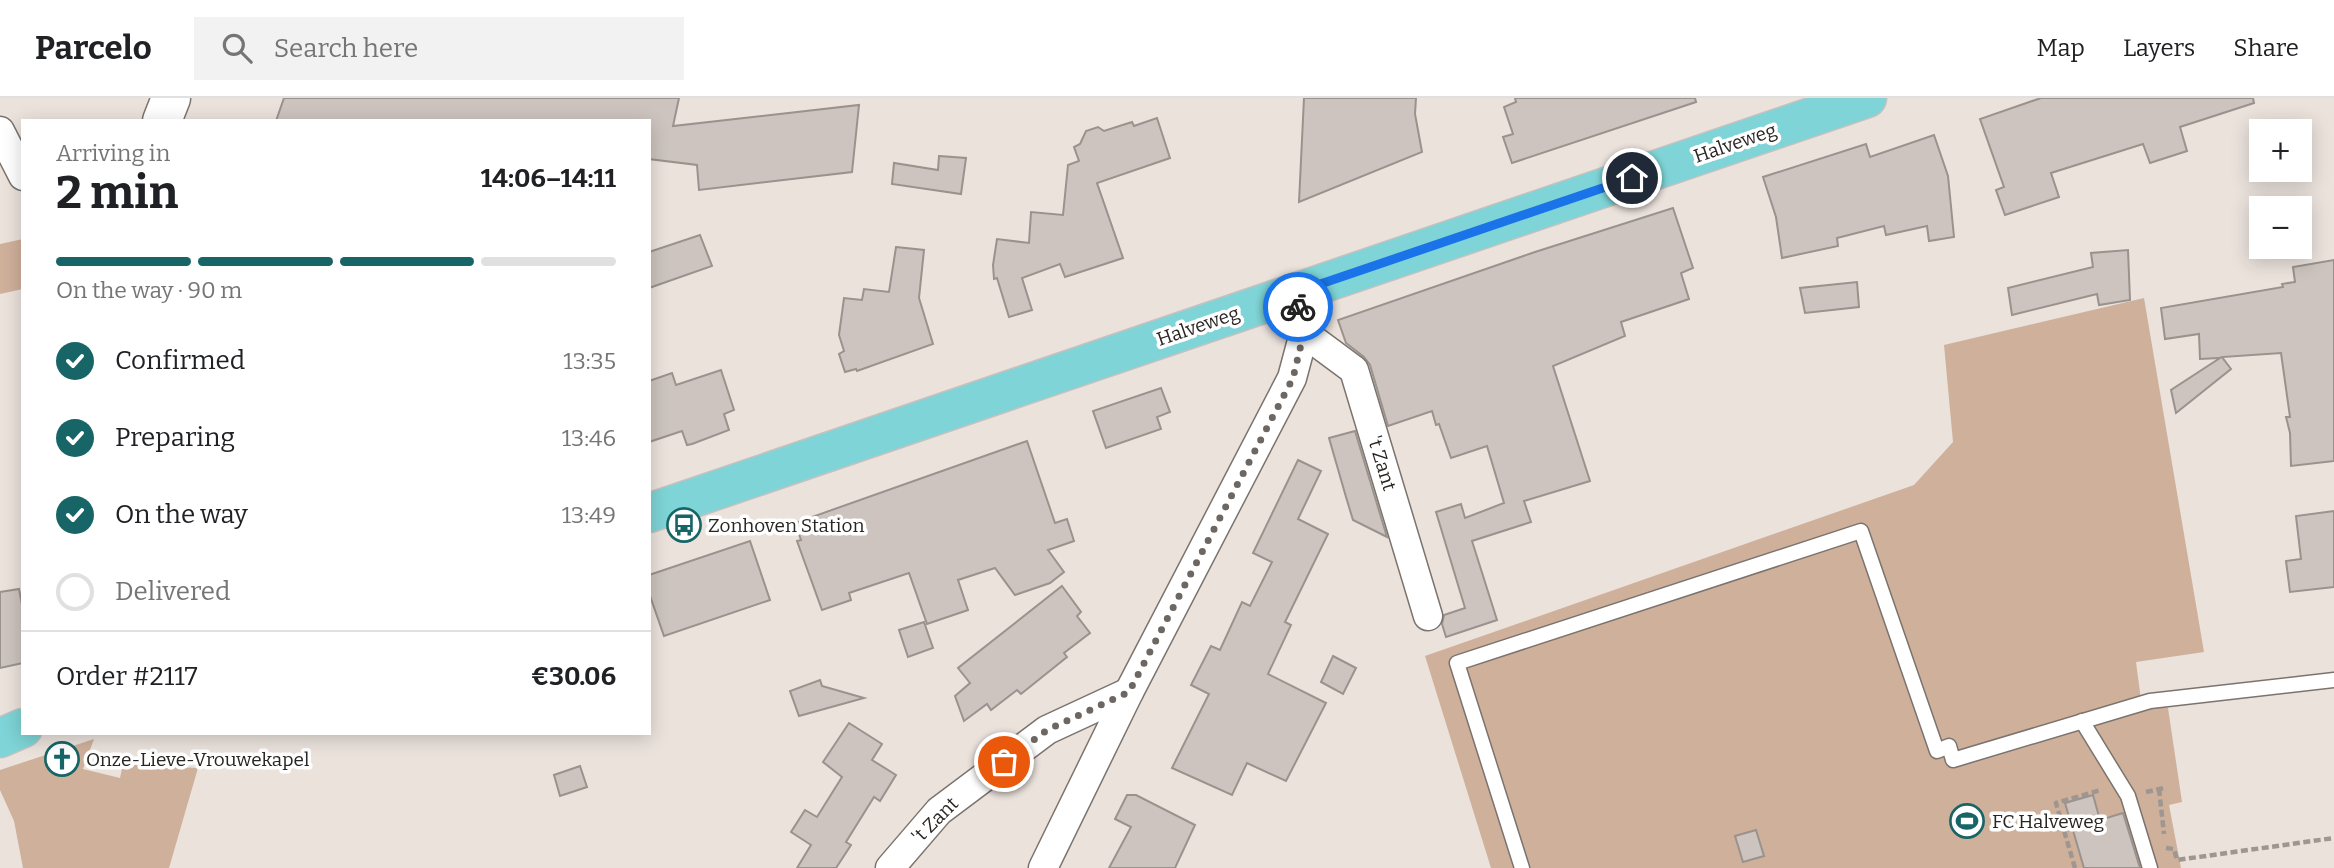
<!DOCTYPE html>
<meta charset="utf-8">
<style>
:root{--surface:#fff;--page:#f2f2f2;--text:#202124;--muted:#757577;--line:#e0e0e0;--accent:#176566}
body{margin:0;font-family:Bitter,serif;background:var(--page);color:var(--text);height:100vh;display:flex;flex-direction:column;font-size:26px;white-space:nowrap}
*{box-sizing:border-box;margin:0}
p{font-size:23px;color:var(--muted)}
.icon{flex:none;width:38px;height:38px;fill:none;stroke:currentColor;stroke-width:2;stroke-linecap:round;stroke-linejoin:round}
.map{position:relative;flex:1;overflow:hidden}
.sheet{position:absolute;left:21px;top:21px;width:630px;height:616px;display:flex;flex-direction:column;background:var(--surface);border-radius:0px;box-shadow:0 4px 18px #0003}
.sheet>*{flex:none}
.buttons{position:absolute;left:2249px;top:21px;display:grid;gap:14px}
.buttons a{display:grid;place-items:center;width:63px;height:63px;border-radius:0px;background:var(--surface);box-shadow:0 4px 18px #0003;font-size:35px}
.pin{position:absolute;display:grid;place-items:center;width:60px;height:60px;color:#fff;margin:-30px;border:4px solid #fff;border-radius:50%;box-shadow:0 2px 7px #0007}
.courier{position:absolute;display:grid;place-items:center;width:70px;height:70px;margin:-35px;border:5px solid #1a73e8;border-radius:50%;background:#fff;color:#222;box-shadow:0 2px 9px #0007}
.headline em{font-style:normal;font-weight:700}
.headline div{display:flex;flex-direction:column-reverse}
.headline{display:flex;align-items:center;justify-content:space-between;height:119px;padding:0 35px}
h1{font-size:46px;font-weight:700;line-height:52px}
.bar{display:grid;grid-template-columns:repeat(4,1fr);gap:10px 7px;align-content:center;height:84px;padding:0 35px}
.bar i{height:9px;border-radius:5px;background:var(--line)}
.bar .current{background:var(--accent)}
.bar p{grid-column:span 4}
.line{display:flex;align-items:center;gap:18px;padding:0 35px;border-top:2px solid var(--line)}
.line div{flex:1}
ol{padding:0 35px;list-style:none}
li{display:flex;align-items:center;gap:21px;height:77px}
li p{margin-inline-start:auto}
li .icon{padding:7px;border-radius:50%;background:var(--accent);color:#fff;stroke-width:4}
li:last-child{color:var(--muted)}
li i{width:38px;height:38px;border:4px solid var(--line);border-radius:50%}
header{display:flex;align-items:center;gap:42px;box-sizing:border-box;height:98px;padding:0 35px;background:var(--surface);border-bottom:2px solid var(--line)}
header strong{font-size:33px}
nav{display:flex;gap:38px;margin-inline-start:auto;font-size:24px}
.search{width:490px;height:63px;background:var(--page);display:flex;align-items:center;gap:18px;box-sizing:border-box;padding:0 24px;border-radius:0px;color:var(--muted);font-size:26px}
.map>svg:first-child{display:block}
.green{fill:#cfb09b}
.building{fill:#cdc4bf;stroke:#9a928d;stroke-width:2}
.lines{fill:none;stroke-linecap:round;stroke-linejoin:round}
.lane-casing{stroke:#7b736d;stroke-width:17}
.street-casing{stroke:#7b736d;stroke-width:31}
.secondary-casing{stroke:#7b736d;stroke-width:41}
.primary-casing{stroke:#c3c2c1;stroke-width:41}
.path{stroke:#9d9691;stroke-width:4.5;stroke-dasharray:7 3.5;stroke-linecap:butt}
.lane{stroke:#fff;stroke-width:14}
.street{stroke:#fff;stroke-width:28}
.secondary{stroke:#fff;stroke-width:38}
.primary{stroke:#7ed4d6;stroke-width:38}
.done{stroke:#6c6763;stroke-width:7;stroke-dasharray:0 12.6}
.route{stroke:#1a73e8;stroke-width:9}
.labels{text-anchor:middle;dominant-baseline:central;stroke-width:7;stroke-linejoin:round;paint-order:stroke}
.street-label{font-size:19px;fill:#282522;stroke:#fff}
.poi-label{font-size:19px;fill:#282522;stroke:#fff;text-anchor:start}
</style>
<header>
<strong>Parcelo</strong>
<div class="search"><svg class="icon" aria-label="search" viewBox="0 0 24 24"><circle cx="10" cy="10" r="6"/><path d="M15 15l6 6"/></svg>Search here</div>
<nav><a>Map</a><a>Layers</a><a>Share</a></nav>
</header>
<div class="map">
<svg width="2334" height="770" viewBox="0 0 2334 770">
<rect width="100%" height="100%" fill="#ebe2dc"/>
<g class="green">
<polygon points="23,141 23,191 0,196 0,146"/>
<polygon points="2144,200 2204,554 2136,564 2141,602 2168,610 2182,704 2169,707 2181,770 1491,770 1425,558 1914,387 1953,344 1944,247"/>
<polygon points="94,641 83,671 120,680 123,666 198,670 169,770 23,770 14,723 0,692 0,672"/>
</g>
<g class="building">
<polygon points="284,0 679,0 673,28 859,7 852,74 699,92 697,67 649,61 649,23 276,23"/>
<polygon points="1304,0 1416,0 1415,16 1422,54 1299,104"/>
<polygon points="1515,0 1695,0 1696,4 1512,65 1503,39 1513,36 1504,9 1516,4"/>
<polygon points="2041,0 2253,0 2254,5 2180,29 2187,53 2150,65 2143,46 2051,75 2059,99 2005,117 1996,92 2004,89 1980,21"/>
<polygon points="1157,20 1170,60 1097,85 1123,160 1065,179 1060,166 1022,180 1032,212 1009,219 997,180 994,181 993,167 997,141 1029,145 1031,114 1063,117 1068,67 1079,63 1074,49 1080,46 1086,33 1098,29 1104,33 1132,24 1134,28"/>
<polygon points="1934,37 1948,78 1954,139 1929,143 1927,128 1886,137 1884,128 1837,140 1838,148 1782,160 1776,119 1763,79 1866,46 1870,59"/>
<polygon points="939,58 966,60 961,96 892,86 894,65 938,72"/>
<polygon points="1673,110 1693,170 1681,175 1689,201 1621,224 1625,238 1553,268 1590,383 1524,403 1531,424 1472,443 1497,522 1446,539 1442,526 1444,517 1465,510 1436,414 1461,406 1465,420 1504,405 1487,348 1451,360 1439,326 1436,327 1432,313 1388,328 1370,267 1364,259 1346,245 1338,222 1535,154"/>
<polygon points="700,137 712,168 649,190 649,154"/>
<polygon points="896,149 924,152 919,200 933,246 857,273 856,271 845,274 839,256 844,253 839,237 844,200 862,202 864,191 889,194"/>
<polygon points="2128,152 2130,202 2099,207 2097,196 2012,217 2008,190 2093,169 2091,155"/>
<polygon points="2334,162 2334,363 2291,368 2290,335 2286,319 2290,319 2281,255 2222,259 2231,271 2176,315 2171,292 2220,260 2200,261 2199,236 2165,241 2161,210 2283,189 2282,186 2295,184 2293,169"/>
<polygon points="1857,184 1859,209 1805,215 1800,190"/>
<polygon points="721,272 734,312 724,316 729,332 692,346 687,347 682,333 649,344 649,283 672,275 676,287"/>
<polygon points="1161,290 1170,314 1157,319 1161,331 1106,350 1093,313"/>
<polygon points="1355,333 1387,439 1353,422 1346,399 1329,340"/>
<polygon points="1027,343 1055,425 1067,421 1074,443 1048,452 1064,474 1050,485 1015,497 995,470 958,482 968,512 927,526 909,475 849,495 851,502 822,512 797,443 801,442 795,425"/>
<polygon points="1298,362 1321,373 1298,421 1328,436 1285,524 1291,527 1268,576 1326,605 1286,683 1247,665 1232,697 1172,670 1209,596 1191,587 1211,548 1220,552 1242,504 1250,508 1272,464 1253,455"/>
<polygon points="2334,413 2334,489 2290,494 2286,463 2301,461 2296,418"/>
<polygon points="750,443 770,502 664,538 649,495 649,477"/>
<polygon points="1062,488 1081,514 1077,518 1090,535 1064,555 1067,559 1021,596 1017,592 991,612 987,606 964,623 955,598 970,585 958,570"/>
<polygon points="19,491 23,512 23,565 0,570 0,494"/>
<polygon points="924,524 933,550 908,559 899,532"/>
<polygon points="1333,558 1356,570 1343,596 1321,584"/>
<polygon points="820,582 822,588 864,600 799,618 790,593"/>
<polygon points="849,625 882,646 872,662 896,677 880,703 874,699 846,744 851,747 836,770 797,770 811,747 791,734 805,712 817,719 842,679 823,664"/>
<polygon points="580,668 587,689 560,698 554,677"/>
<polygon points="1127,697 1136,697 1195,727 1175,770 1109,770 1131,729 1115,721"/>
<polygon points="2093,697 2100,722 2123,715 2140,770 2084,770 2065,705"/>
<polygon points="1756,732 1764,758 1743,764 1735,738"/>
</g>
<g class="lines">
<g class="lane-casing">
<g id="lane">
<polyline points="2082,623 2128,698 2150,770"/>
<polyline points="1522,770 1457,565 1861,433 1937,653 1949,648 1953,662 2150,603 2334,582"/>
</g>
</g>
<g class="street-casing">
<g id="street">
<polyline points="0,33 23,78"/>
<polyline points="1304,235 1354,272 1428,518"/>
<polyline points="890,770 939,713 1047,632 1129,594"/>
<polyline points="1043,770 1129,594 1292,280 1304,235 1294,195"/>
</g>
</g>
<g class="secondary-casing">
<polyline id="secondary" points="162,23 171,0"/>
</g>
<g class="primary-casing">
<g id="primary">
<polyline points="649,415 1867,0"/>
<polyline points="0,640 23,630"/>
</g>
</g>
<g class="path">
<polyline points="2159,691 2164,736"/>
<polyline points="2146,694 2164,690"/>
<polyline points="2166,750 2174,751 2177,762 2334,740"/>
<polyline points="2075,770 2056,705 2101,692"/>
</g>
<use href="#lane" class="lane"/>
<use href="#street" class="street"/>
<use href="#secondary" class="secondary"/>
<use href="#primary" class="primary"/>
</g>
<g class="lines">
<polyline class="done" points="1004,664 1047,632 1129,594 1293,280 1304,234 1298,209"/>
<polyline class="route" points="1298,209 1294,195 1632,80"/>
</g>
<defs>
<g id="bus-ring" transform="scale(1.75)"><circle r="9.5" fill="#fff" stroke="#176566" stroke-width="1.5"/><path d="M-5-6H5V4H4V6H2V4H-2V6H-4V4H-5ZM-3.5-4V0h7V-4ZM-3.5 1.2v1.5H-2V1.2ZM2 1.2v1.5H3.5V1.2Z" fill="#176566"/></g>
<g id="church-ring" transform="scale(1.75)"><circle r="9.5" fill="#fff" stroke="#176566" stroke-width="1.5"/><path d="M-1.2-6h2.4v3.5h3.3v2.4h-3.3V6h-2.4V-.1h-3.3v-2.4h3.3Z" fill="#176566"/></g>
<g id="stadium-ring" transform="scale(1.75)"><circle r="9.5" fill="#fff" stroke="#176566" stroke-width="1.5"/><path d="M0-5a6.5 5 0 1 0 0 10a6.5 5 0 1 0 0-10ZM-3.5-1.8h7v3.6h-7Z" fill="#176566"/></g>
</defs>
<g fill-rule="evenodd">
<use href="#bus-ring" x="684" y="427"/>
<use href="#church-ring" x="62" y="661"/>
<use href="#stadium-ring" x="1967" y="723"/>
</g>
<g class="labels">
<g class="street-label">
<text transform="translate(1735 45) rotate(-19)">Halveweg</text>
<text transform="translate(1198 228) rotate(-19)">Halveweg</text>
<text transform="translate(1382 365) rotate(73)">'t Zant</text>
<text transform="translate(935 722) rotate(-45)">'t Zant</text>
</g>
<g class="poi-label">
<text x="708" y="427">Zonhoven Station</text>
<text x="86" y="661">Onze-Lieve-Vrouwekapel</text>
<text x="1992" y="723">FC Halveweg</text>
</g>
</g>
</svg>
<div class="buttons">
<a>+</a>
<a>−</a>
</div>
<div class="pin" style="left:1004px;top:664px;background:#ea580c"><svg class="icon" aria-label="bag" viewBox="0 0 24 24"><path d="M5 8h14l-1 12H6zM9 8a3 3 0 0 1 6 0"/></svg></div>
<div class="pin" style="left:1632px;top:80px;background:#1f2937"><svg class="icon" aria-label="home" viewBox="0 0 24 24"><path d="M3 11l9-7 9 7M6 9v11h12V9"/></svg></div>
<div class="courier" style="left:1298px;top:209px"><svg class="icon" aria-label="bike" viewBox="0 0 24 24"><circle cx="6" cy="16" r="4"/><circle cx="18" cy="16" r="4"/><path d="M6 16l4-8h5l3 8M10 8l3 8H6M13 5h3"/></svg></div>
<section class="sheet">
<div class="headline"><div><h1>2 min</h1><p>Arriving in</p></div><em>14:06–14:11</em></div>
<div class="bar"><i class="current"></i><i class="current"></i><i class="current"></i><i></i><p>On the way · 90 m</p></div>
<ol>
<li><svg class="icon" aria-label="check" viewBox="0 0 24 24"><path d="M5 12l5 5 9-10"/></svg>Confirmed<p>13:35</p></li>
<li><svg class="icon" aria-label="check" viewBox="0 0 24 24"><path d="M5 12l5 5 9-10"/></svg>Preparing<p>13:46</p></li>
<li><svg class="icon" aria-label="check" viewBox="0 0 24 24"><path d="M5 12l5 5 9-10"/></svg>On the way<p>13:49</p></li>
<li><i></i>Delivered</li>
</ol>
<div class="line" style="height:91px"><div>Order #2117</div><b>€30.06</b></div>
</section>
</div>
